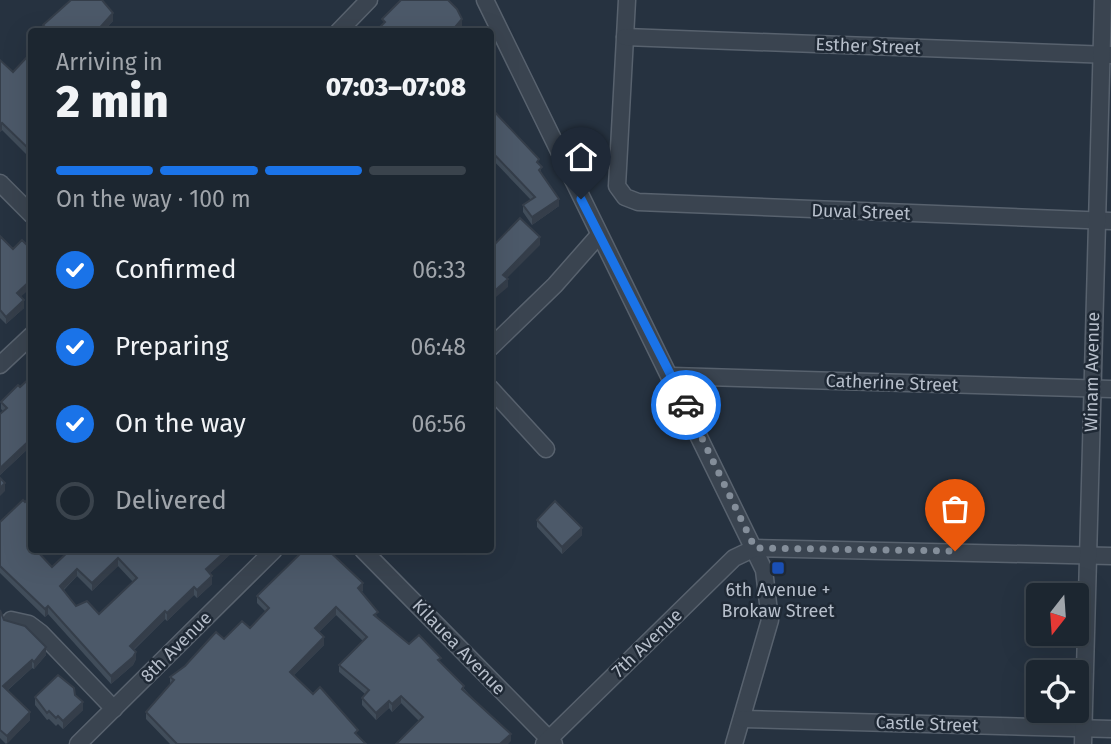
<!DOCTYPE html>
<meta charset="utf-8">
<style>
:root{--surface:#1c2630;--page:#252e38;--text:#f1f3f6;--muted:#a0a5ab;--line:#3a434c;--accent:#1a73e8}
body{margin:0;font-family:"Fira Sans",sans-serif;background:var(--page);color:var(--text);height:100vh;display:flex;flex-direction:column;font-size:26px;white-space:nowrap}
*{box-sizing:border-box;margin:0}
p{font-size:23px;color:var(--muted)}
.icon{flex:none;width:38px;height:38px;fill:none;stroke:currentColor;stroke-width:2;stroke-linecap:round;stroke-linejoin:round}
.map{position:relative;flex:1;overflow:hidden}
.details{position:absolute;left:28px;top:28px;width:466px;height:525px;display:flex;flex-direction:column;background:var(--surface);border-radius:7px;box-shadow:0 7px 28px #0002,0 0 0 2px var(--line)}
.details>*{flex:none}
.needle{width:46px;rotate:197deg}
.buttons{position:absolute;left:1026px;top:583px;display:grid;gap:14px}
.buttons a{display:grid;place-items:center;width:63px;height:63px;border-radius:7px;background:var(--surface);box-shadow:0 7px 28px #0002,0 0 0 2px var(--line);font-size:35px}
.pin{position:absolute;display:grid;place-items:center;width:60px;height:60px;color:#fff;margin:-72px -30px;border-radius:50% 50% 50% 0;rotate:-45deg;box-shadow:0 0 7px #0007}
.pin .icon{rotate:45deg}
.courier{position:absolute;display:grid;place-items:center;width:70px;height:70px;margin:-35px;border:5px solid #1a73e8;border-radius:50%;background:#fff;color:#222;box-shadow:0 2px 9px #0007}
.summary em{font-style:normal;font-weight:800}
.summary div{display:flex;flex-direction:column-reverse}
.summary{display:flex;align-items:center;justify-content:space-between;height:119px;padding:0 28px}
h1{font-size:46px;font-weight:800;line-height:52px}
.bar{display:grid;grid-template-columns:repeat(4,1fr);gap:10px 7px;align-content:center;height:84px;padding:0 28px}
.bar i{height:9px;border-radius:5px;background:var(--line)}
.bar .current{background:var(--accent)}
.bar p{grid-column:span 4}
ol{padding:0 28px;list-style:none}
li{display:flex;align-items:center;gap:21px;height:77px}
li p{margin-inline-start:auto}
li .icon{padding:7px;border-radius:50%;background:var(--accent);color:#fff;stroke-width:4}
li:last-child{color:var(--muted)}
li i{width:38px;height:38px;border:4px solid var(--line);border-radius:50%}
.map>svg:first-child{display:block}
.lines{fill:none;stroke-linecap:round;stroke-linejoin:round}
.minor-casing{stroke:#58626e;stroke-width:19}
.minor{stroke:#3a4450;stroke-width:16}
.wall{fill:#414d5a;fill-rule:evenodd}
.shaded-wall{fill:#353e4a}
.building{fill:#4c5969;stroke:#353e4a;stroke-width:2;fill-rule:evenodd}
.done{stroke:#848e9a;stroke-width:7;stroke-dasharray:0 12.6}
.route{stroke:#1a73e8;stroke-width:9}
.transit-dot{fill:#1a4fb4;stroke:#1f2935;stroke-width:2.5}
.labels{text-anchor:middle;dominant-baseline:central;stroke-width:5;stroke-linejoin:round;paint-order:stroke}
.street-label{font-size:18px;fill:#b7bfcb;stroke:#1f2935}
.poi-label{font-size:18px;fill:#b7bfcb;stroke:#1f2935}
</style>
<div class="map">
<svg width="1111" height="744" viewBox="0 0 1111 744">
<rect width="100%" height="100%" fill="#263240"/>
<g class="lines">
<g class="minor-casing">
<g id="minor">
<polyline points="485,0 764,570 770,620 734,744"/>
<polyline points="627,0 617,186 625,197 638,202 1111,221"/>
<polyline points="338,32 369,0"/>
<polyline points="625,37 1111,55"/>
<polyline points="0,183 32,215"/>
<polyline points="490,348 555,285 599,235"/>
<polyline points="0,365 32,335"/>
<polyline points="672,376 1111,389"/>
<polyline points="490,388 546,449"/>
<polyline points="363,550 554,744"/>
<polyline points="11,620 29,624 41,633 114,709"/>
<polyline points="742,719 1111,729"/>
<polyline points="78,744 274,550"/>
<polyline points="544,744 734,558 755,548 1111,556"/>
<polyline points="1083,744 1103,0"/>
</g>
</g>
<use href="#minor" class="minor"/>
</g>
<g class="wall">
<polygon points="113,21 103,32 43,32 43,25"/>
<polygon points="32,61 32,160 2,130 0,132 13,72"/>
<polygon points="490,107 539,164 542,175 559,206 532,225 523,212 523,205 531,200 490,157"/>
<polygon points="0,236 24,308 6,324 0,318"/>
<polygon points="32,376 32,445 0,475 0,414 3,411 1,409 1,402 20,387"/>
<path d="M 25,502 L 32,550 L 40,550 L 38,552 L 52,567 L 70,550 L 235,550 L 210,573 L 212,584 L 197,598 L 194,595 L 167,621 L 165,619 L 134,650 L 136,659 L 133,665 L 111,684 L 48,614 L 45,617 L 0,573 L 0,522 ZM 118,566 L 133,582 L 99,614 L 76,606 L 64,590 L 77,576 L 92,591 Z"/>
<polygon points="537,520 582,535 562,554 537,527"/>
<polygon points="363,590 362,592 378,618 409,644 441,663 511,741 419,721 401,703 392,712 389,708 376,720 362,705 362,698 365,694 339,672 339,665 363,641 336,615 319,632 324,645 294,675 366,744 170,744 146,719 146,712 170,684 170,677 224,639 250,628 266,612 257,603 257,596"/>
<polygon points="0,610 4,620 46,655 34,669 32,668 8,690 30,720 6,744 0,738"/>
<polygon points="75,695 83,710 63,729 58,724 56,726 49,719 47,720 35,705 35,697"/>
</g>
<g class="shaded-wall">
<polygon points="113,13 113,21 103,32 96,32"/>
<polygon points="462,19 462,27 458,32 451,32"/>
<polygon points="2,123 2,130 0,132 0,125"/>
<polygon points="559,199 559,206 532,225 532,217"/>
<polygon points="540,237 540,245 503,282 503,275"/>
<polygon points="32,279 32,287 17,300 17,293"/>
<polygon points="508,279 508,287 490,302 490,295"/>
<polygon points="24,300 24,308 6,324 6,317"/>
<polygon points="32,438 32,445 0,475 0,468"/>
<polygon points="5,483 5,491 0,496 0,488"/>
<polygon points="582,528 582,535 562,554 562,547"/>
<polygon points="227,550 235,550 206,577 206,569"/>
<polygon points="118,558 118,566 92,591 92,583"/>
<polygon points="77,569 77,576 60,593 60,586"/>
<polygon points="212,576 212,584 197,598 197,590"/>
<polygon points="363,583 363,590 358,595 358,588"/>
<polygon points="194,587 194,595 167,621 167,613"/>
<polygon points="48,606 48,614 45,617 45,609"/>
<polygon points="336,607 336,615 315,636 315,628"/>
<polygon points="165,611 165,619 130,653 130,646"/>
<polygon points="324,637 324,645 290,679 290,672"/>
<polygon points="46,647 46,655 34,669 34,662"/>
<polygon points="136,652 136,659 133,665 111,684 111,676"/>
<polygon points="32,660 32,668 3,694 3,686"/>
<polygon points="401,696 401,703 392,712 392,704"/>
<polygon points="389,701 389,708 376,720 376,713"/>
<polygon points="83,702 83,710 63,729 63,721"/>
<polygon points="30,712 30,720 7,744 7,736"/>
<polygon points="511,734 511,741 508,744 500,744"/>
</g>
<g class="building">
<polygon points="71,0 102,0 113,13 96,32 50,32 43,25"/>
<polygon points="401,0 448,0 457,9 462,19 451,32 375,32 385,22 382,19"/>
<polygon points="27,57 32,61 32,152 2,123 0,125 0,60 13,72"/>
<polygon points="490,107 539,159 537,162 542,167 539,170 559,199 532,217 523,205 535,197 490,150"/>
<polygon points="520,218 540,237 503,275 508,279 490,295 490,238 496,243"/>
<polygon points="0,236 13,249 22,240 32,250 32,254 30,256 32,258 32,279 17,293 24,300 6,317 0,310"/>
<polygon points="32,376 32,438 0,468 0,414 7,408 1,402 18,385 20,387"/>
<polygon points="0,478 5,483 0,488"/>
<path d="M 32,495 L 32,550 L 36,550 L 52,567 L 70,550 L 227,550 L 206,569 L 212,576 L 197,590 L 194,587 L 167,613 L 165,611 L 130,646 L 136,652 L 133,657 L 111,676 L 48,606 L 45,609 L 0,566 L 0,522 L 23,500 L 25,502 ZM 118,558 L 137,578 L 99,614 L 87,601 L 76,606 L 60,586 L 77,569 L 92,583 Z"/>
<polygon points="555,501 582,528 562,547 537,520"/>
<polygon points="304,550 328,550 363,583 358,588 378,612 374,615 409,644 419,635 441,658 438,660 464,686 462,689 511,734 500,744 396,744 423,717 401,696 392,704 389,701 376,713 362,698 369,690 339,665 367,637 336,607 315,628 324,637 290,672 313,694 320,687 358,730 355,733 366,744 177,744 146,712 174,680 170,677 185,666 216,632 224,639 242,621 250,628 269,608 257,596"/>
<polygon points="0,610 4,620 25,626 46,647 34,662 32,660 3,686 30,712 7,736 0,730"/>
<polygon points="58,675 74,688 75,695 83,702 63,721 58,716 56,718 49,711 47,713 35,697"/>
</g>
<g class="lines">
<polyline class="done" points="686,405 755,548 955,551"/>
<polyline class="route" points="581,199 686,405"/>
</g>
<rect class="transit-dot" x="771" y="561" width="14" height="14" rx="3.5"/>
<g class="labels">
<g class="street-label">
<text transform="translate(868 46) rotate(2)">Esther Street</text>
<text transform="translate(861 212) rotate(2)">Duval Street</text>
<text transform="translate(1092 372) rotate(-89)">Winam Avenue</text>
<text transform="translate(892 383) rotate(2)">Catherine Street</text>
<text transform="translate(647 643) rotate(-44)">7th Avenue</text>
<text transform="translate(176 647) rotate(-45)">8th Avenue</text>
<text transform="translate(459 647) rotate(46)">Kilauea Avenue</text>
<text transform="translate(927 724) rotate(2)">Castle Street</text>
</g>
<g class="poi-label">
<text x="778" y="590">6th Avenue +<tspan x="778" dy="21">Brokaw Street</tspan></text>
</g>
</g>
</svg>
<div class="buttons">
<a><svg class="needle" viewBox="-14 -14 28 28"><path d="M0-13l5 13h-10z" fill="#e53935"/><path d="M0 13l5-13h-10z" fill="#a0a5ab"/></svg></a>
<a><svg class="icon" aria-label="locate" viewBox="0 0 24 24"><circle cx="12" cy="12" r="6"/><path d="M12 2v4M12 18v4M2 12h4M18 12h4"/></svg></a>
</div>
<div class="pin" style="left:955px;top:551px;background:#ea580c"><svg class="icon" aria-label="bag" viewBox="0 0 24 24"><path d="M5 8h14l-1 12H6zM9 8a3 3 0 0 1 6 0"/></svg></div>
<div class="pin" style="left:581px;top:199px;background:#1f2937"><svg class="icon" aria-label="home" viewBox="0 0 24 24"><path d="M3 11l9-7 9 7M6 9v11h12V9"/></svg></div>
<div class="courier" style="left:686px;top:405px"><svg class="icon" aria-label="car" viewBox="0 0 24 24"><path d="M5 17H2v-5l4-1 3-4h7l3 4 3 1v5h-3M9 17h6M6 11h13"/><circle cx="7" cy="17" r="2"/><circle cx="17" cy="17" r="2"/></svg></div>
<section class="details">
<div class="summary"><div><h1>2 min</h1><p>Arriving in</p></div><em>07:03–07:08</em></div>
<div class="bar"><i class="current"></i><i class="current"></i><i class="current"></i><i></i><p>On the way · 100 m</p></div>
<ol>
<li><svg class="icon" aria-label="check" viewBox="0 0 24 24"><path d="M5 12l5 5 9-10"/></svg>Confirmed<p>06:33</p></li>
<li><svg class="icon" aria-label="check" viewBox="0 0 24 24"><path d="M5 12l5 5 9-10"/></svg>Preparing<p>06:48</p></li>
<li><svg class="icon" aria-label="check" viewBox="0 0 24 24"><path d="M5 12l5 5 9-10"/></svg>On the way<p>06:56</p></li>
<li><i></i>Delivered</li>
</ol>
</section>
</div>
